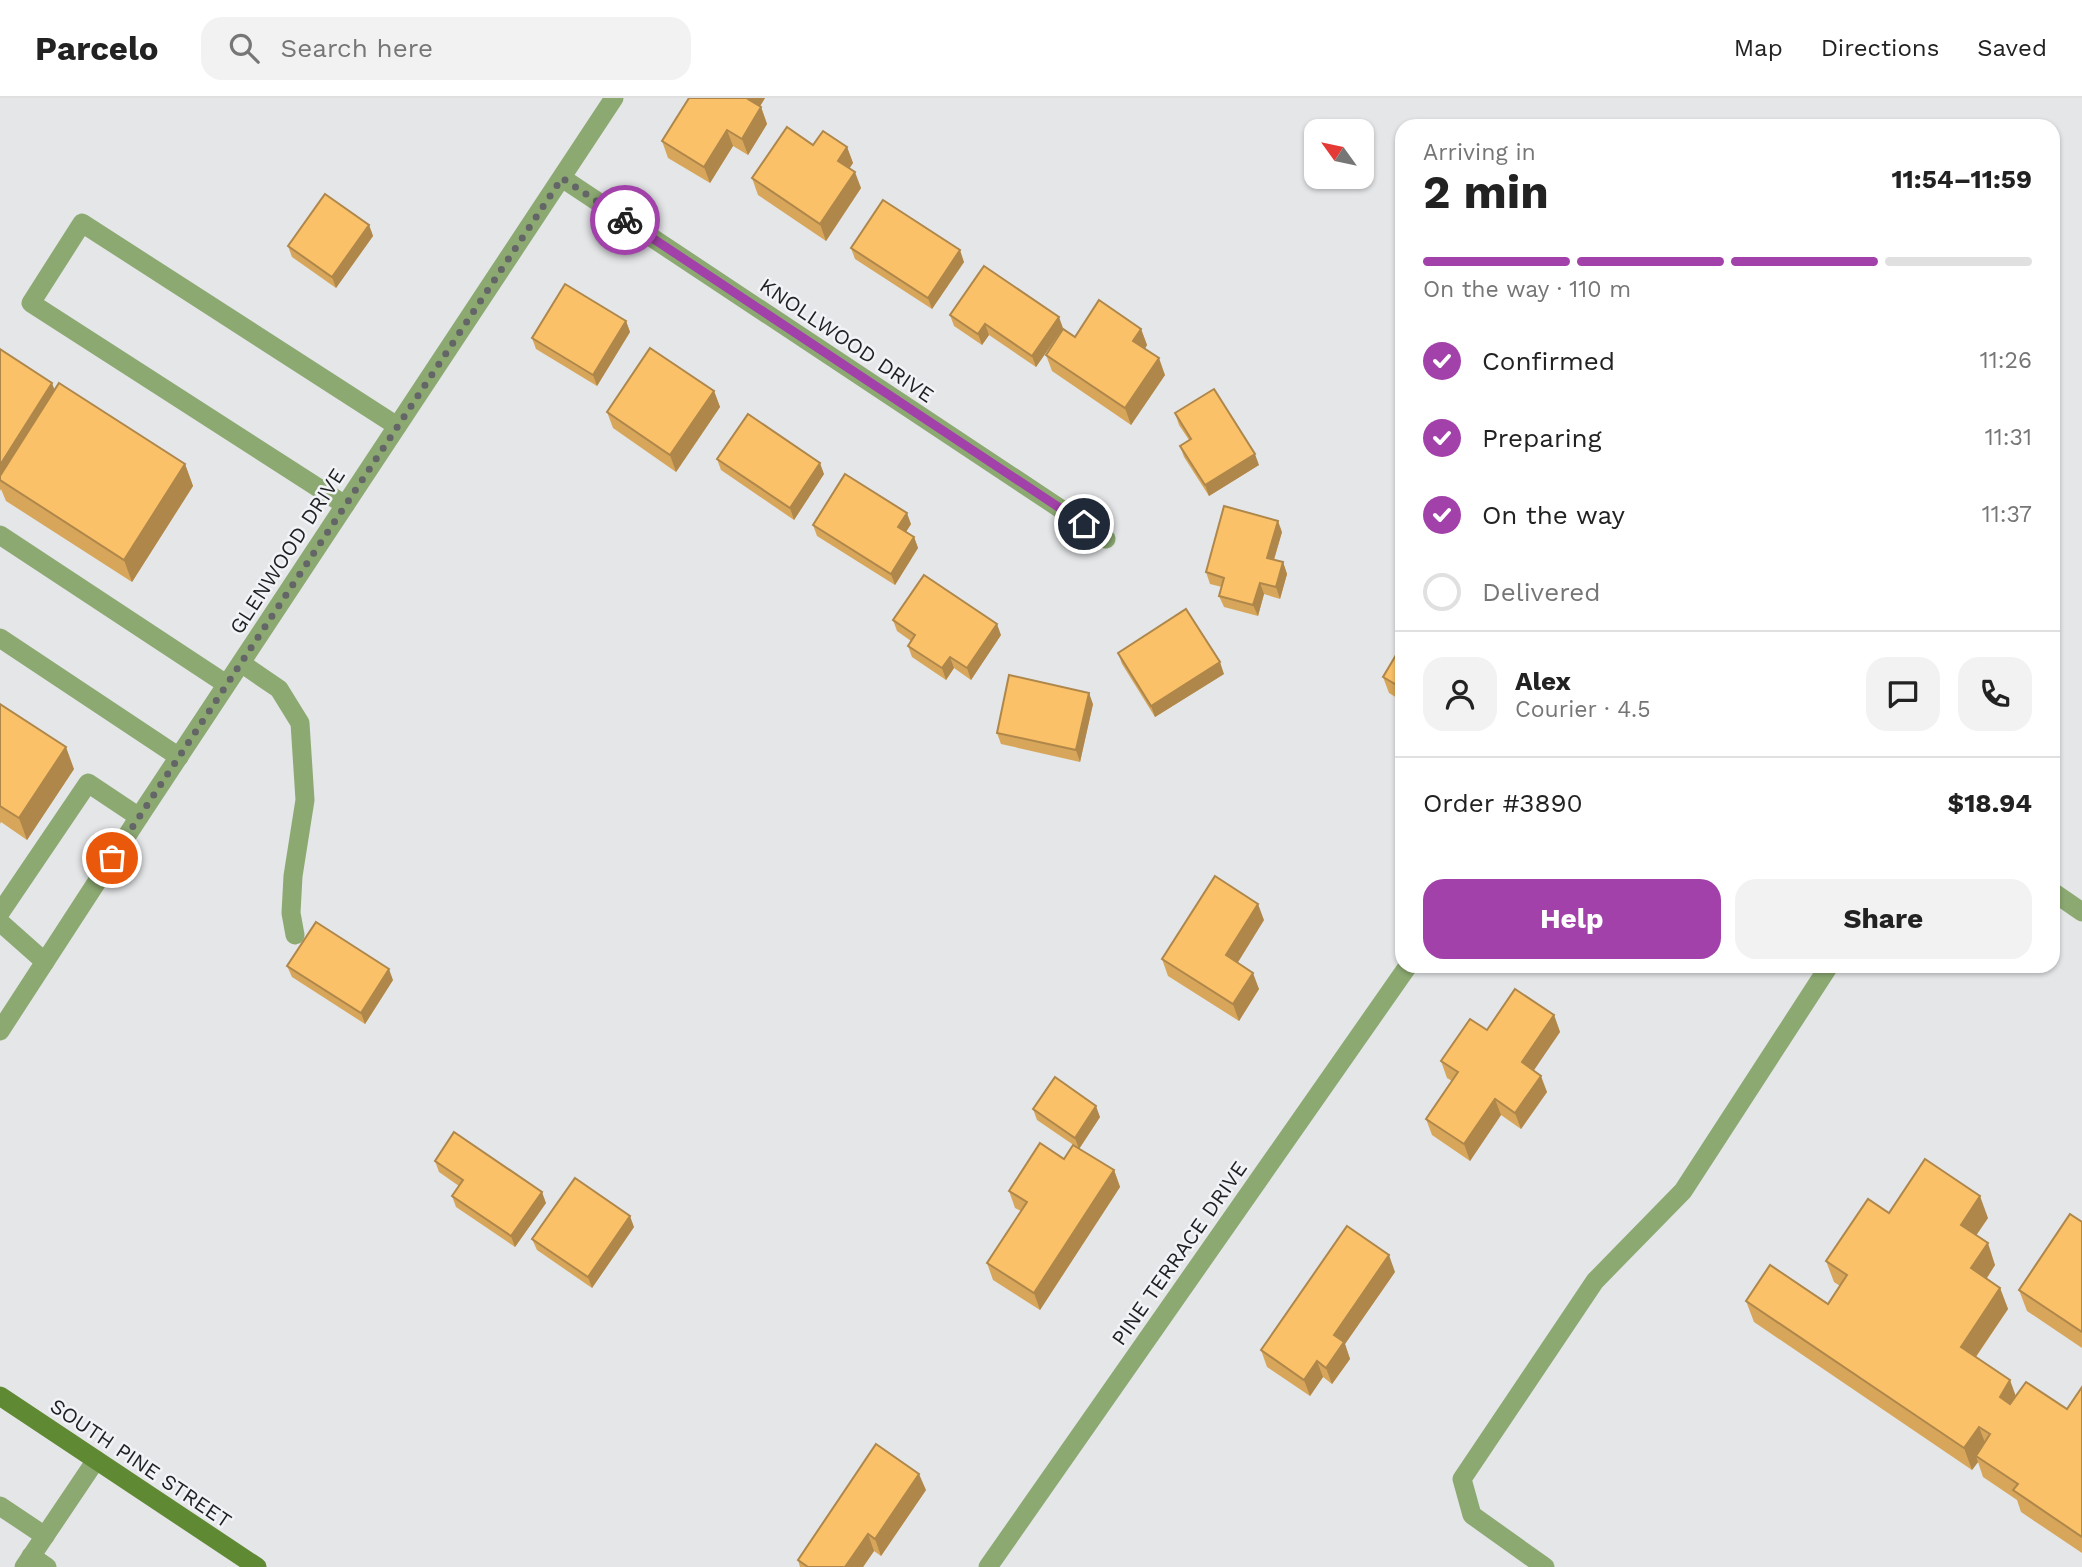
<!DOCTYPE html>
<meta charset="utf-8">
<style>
:root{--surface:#fff;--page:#f2f2f2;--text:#222;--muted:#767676;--line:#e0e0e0;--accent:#a241a9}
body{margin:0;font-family:"Work Sans",sans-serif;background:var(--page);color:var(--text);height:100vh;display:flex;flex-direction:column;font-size:26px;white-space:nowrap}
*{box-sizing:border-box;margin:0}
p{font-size:23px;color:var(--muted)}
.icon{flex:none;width:38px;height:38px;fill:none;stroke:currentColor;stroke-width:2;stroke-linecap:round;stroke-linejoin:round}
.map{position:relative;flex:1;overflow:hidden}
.drawer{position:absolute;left:1395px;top:21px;width:665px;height:854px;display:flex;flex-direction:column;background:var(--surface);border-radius:21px;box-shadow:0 2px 5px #0004}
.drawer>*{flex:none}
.needle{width:46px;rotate:303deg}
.fabs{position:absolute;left:1304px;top:21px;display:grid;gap:14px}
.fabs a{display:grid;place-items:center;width:70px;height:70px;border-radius:14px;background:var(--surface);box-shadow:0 2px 5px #0004;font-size:35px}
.pin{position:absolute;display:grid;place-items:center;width:60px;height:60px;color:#fff;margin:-30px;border:4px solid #fff;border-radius:50%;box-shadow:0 2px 7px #0007}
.courier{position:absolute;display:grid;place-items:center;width:70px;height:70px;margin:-35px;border:5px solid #a241a9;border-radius:50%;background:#fff;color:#222;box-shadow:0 2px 9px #0007}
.summary em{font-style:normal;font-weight:700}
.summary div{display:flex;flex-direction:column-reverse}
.summary{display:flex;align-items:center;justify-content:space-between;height:119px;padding:0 28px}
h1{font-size:46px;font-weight:700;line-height:52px}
.bar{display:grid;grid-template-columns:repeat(4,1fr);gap:10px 7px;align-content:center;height:84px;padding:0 28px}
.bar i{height:9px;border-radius:5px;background:var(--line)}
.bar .active{background:var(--accent)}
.bar p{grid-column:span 4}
.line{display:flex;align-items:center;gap:18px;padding:0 28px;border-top:2px solid var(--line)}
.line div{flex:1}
.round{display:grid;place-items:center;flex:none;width:74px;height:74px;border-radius:21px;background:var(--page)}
ol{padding:0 28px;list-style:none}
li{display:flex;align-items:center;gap:21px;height:77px}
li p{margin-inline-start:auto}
li .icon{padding:7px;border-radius:50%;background:var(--accent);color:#fff;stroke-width:4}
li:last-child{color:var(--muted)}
li i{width:38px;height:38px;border:4px solid var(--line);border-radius:50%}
.button{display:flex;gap:14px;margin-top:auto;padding:14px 28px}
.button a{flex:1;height:80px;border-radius:21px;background:var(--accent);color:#fff;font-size:28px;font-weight:700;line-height:80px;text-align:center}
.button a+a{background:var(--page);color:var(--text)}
header{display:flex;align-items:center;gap:42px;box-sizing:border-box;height:98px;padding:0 35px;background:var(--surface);border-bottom:2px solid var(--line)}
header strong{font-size:33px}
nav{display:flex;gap:38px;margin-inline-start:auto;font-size:24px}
.search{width:490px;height:63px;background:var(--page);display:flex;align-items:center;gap:18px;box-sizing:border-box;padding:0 24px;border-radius:21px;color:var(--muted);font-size:26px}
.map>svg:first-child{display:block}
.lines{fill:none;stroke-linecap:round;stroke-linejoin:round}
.service{stroke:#8ca972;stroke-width:19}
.minor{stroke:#8ca972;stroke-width:19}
.secondary{stroke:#608933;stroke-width:19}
.wall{fill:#d7a65a}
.shaded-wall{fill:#af874a}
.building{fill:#fac169;stroke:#af874a;stroke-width:2}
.done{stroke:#646567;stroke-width:7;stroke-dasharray:0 12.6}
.route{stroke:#a241a9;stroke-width:9}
.labels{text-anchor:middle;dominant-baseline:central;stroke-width:5;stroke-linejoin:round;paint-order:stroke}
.street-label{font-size:21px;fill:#1f2021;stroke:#f2f3f6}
</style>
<header>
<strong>Parcelo</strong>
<div class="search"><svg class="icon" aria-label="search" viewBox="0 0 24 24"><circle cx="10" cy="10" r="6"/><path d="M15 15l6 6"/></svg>Search here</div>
<nav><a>Map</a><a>Directions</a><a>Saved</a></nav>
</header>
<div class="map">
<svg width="2082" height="1469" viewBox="0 0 2082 1469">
<rect width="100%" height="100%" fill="#e4e6e8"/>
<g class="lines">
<g class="service">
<polyline points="345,407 31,205 82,125 397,328"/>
<polyline points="0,437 226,586"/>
<polyline points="0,540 179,659"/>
<polyline points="241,565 279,591 300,625 305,702 293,778 291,815 295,837"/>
<polyline points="2053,794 2082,814"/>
<polyline points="0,815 88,685 139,719"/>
<polyline points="0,824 45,864"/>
<polyline points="0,1408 45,1438"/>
<polyline points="31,1458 47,1469"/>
<polyline points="24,1469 96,1362"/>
<polyline points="1545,1469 1472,1417 1462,1381 1595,1183 1683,1093 1829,868"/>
</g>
<g class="minor">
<polyline points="562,80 1106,441"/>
<polyline points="0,933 139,719 614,0"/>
<polyline points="988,1469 1408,868"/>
</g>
<polyline class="secondary" points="0,1298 257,1469"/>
</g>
<g class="wall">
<polygon points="689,0 765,0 760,8 761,9 767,26 748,57 733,48 710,85 668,60 662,43"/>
<polygon points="813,47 847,49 853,65 849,70 861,90 826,143 758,97 752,80"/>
<polygon points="369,127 373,138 336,190 292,159 288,148"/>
<polygon points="851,150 964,164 932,211 855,161"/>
<polygon points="950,217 1063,230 1036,269 989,237 982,247 954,228"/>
<polygon points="626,223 630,234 597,288 536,251 532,240"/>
<polygon points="1141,231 1147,247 1145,251 1165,277 1131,327 1052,273 1046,257 1075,239"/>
<polygon points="0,251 55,291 185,366 193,388 132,484 6,403 1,391 0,393"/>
<polygon points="714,293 720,309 676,374 613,330 607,314"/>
<polygon points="1175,315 1259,367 1209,398 1184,359 1180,348 1189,342 1179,327"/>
<polygon points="717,361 824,376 794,422 721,372"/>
<polygon points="911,426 906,434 914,439 918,450 895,487 817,438 813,427"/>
<polygon points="1282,434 1274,462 1283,464 1287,476 1280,501 1264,496 1258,518 1224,509 1219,498 1222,489 1210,486 1206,474"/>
<polygon points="893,522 1001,537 971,582 954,570 946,582 912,559 908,548 911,543 897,533"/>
<polygon points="1402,547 1402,603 1389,595 1383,579"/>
<polygon points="1118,555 1224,576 1155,619 1122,566"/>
<polygon points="0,606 74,671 27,742 1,724 0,726"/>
<polygon points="1093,606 1080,664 1001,646 997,635"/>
<polygon points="1264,822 1237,865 1259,891 1239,923 1168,878 1162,861"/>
<polygon points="287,868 393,882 365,926 292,879"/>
<polygon points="1554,917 1560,934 1533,972 1547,994 1521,1031 1501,1017 1470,1063 1432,1037 1426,1021 1452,983 1447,980 1441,963 1487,932"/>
<polygon points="1033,1011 1100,1019 1079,1051 1114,1072 1120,1089 1040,1212 993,1182 987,1165 1021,1113 1015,1110 1009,1093 1064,1061 1075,1048 1037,1022"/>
<polygon points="435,1063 546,1105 515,1149 456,1109 452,1098 459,1088 439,1074"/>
<polygon points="1889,1115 1988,1120 1976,1137 1995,1167 1987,1180 2000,1190 2008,1211 1976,1259 2016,1298 2067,1311 2082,1289 2082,1455 2021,1414 2017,1402 1983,1379 1978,1364 1972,1372 1754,1224 1746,1203 1828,1206 1840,1188 1834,1184 1826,1163"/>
<polygon points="2082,1124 2082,1250 2027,1213 2019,1192"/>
<polygon points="634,1129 592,1190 537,1152 532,1141"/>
<polygon points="1395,1174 1345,1246 1350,1261 1332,1286 1323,1279 1310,1298 1267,1269 1261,1252"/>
<polygon points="926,1392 881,1458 874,1453 863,1469 800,1469 798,1462"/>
</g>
<g class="shaded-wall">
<polygon points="749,0 765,0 754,18 748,1"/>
<polygon points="761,9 767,26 748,57 742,41"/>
<polygon points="727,32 733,48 710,85 704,69"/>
<polygon points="847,49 853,65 844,79 838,63"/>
<polygon points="855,74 861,90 826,143 820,126"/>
<polygon points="369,127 373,138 336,190 332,179"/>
<polygon points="960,152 964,164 932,211 928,200"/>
<polygon points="1059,219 1063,230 1036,269 1032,258"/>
<polygon points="626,223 630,234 597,288 593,277"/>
<polygon points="985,226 989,237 982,247 978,236"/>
<polygon points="1141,231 1147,247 1139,260 1133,243"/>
<polygon points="1159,260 1165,277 1131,327 1125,310"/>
<polygon points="52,285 58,301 0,382 0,367"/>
<polygon points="714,293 720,309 676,374 670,357"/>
<polygon points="1255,356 1259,367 1209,398 1205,387"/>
<polygon points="820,365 824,376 794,422 790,410"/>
<polygon points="185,366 193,388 132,484 124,462"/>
<polygon points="907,415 911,426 902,440 898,429"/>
<polygon points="1278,423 1282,434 1271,471 1267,460"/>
<polygon points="914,439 918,450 895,487 891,476"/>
<polygon points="1283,464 1287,476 1280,501 1276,489"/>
<polygon points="1260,485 1264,496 1258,518 1253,507"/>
<polygon points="997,526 1001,537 971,582 967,570"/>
<polygon points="950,559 954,570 946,582 942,570"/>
<polygon points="1220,564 1224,576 1155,619 1151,608"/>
<polygon points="1089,595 1093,606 1080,664 1076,652"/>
<polygon points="66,649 74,671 27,742 19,720"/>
<polygon points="1258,806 1264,822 1232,874 1226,857"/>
<polygon points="389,871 393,882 365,926 361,915"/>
<polygon points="1253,875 1259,891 1239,923 1233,906"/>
<polygon points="1554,917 1560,934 1528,981 1522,964"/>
<polygon points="1541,978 1547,994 1521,1031 1515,1015"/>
<polygon points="1495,1001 1501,1017 1470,1063 1464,1046"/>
<polygon points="1096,1008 1100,1019 1079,1051 1075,1040"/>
<polygon points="1114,1072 1120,1089 1040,1212 1034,1195"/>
<polygon points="542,1094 546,1105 515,1149 511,1138"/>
<polygon points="1980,1098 1988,1120 1969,1148 1961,1127"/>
<polygon points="630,1118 634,1129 592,1190 588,1179"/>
<polygon points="1988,1145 1995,1167 1979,1192 1971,1170"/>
<polygon points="1389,1157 1395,1174 1345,1246 1350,1261 1332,1286 1326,1270 1334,1237"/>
<polygon points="2000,1190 2008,1211 1968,1270 1961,1249"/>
<polygon points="1317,1263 1323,1279 1310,1298 1304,1282"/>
<polygon points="2010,1282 2018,1304 2007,1320 2000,1299"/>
<polygon points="1979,1329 1987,1350 1976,1358 1978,1364 1972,1372 1964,1350"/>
<polygon points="919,1376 926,1392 881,1458 875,1441"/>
<polygon points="868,1436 874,1453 863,1469 845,1469"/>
</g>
<g class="building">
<polygon points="689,0 749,0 748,1 761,9 742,41 727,32 704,69 662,43"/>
<polygon points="787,29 813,47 823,33 847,49 838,63 855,74 820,126 752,80"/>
<polygon points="325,96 369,127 332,179 288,148"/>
<polygon points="883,102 960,152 928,200 851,150"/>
<polygon points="984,168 1059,219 1032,258 985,226 978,236 950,217"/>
<polygon points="565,186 626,223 593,277 532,240"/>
<polygon points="1099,202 1141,231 1133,243 1159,260 1125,310 1046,257 1063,231 1075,239"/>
<polygon points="650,250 714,293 670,357 607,314"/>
<polygon points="0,251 52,285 0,367"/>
<polygon points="59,285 185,366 124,462 0,382 0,378"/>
<polygon points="1214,291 1255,356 1205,387 1180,348 1191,341 1175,315"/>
<polygon points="748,316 820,365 790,410 717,361"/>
<polygon points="845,376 907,415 898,429 914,439 891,476 813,427"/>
<polygon points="1224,408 1278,423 1267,460 1283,464 1276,489 1260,485 1253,507 1219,498 1224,480 1206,474"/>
<polygon points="924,477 997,526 967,570 950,559 942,570 908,548 915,537 893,522"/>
<polygon points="1186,511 1220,564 1151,608 1118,555"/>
<polygon points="1402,547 1402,590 1383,579"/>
<polygon points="1009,577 1089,595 1076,652 997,635"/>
<polygon points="0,606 66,649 19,720 0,708"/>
<polygon points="1215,778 1258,806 1226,857 1253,875 1233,906 1162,861"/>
<polygon points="316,824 389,871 361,915 287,868"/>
<polygon points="1515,891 1554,917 1522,964 1541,978 1515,1015 1495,1001 1464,1046 1426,1021 1458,974 1441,963 1470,921 1487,932"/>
<polygon points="1055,979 1096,1008 1075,1040 1033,1011"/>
<polygon points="454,1034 542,1094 511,1138 452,1098 463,1082 435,1063"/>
<polygon points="1040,1045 1064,1061 1073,1047 1114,1072 1034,1195 987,1165 1027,1104 1009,1093"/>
<polygon points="1925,1061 1980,1098 1961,1127 1988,1145 1971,1170 2000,1190 1961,1249 2010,1282 2000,1299 2010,1306 2026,1284 2067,1311 2082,1289 2082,1439 2013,1392 2018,1386 1976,1358 1990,1336 1979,1329 1964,1350 1746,1203 1770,1167 1828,1206 1847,1177 1826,1163 1868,1101 1889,1115"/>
<polygon points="575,1080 630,1118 588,1179 532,1141"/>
<polygon points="2070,1116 2082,1124 2082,1234 2019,1192"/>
<polygon points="1347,1128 1389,1157 1334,1237 1344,1244 1326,1270 1317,1263 1304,1282 1261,1252"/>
<polygon points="876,1346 919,1376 875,1441 868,1436 845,1469 808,1469 798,1462"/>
</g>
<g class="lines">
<polyline class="done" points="112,760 562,80 625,122"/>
<polyline class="route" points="625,122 1084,426"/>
</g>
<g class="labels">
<g class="street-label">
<text transform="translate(847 242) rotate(34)">KNOLLWOOD DRIVE</text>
<text transform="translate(287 453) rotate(-57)">GLENWOOD DRIVE</text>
<text transform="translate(1179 1155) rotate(-55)">PINE TERRACE DRIVE</text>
<text transform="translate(141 1365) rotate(34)">SOUTH PINE STREET</text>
</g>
</g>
</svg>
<div class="fabs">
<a><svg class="needle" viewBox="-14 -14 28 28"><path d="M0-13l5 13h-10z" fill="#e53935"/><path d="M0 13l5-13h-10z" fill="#767676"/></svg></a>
</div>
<div class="pin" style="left:112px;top:760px;background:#ea580c"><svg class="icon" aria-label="bag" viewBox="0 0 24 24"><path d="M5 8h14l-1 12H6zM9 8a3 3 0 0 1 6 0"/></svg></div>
<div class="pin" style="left:1084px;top:426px;background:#1f2937"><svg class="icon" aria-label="home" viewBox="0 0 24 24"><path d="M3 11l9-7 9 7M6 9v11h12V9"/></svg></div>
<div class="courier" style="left:625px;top:122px"><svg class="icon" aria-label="bike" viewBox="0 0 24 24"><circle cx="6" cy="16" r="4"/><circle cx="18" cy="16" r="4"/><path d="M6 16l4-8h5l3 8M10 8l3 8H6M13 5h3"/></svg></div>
<section class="drawer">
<div class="summary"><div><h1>2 min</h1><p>Arriving in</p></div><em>11:54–11:59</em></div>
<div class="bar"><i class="active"></i><i class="active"></i><i class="active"></i><i></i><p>On the way · 110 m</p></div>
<ol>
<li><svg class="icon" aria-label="check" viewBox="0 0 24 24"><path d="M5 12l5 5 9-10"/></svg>Confirmed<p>11:26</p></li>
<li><svg class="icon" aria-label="check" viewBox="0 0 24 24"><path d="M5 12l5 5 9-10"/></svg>Preparing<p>11:31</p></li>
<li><svg class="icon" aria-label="check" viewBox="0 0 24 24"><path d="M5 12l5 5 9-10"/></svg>On the way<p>11:37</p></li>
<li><i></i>Delivered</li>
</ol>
<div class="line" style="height:126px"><a class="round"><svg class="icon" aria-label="person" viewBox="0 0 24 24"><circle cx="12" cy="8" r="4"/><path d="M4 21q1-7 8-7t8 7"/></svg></a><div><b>Alex</b><p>Courier · 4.5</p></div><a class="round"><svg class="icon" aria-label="chat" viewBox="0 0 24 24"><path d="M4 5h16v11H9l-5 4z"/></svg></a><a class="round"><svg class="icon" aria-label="phone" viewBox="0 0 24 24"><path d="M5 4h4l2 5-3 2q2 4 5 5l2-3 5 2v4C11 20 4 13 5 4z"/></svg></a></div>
<div class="line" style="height:91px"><div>Order #3890</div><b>$18.94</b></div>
<div class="button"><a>Help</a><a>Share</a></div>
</section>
</div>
